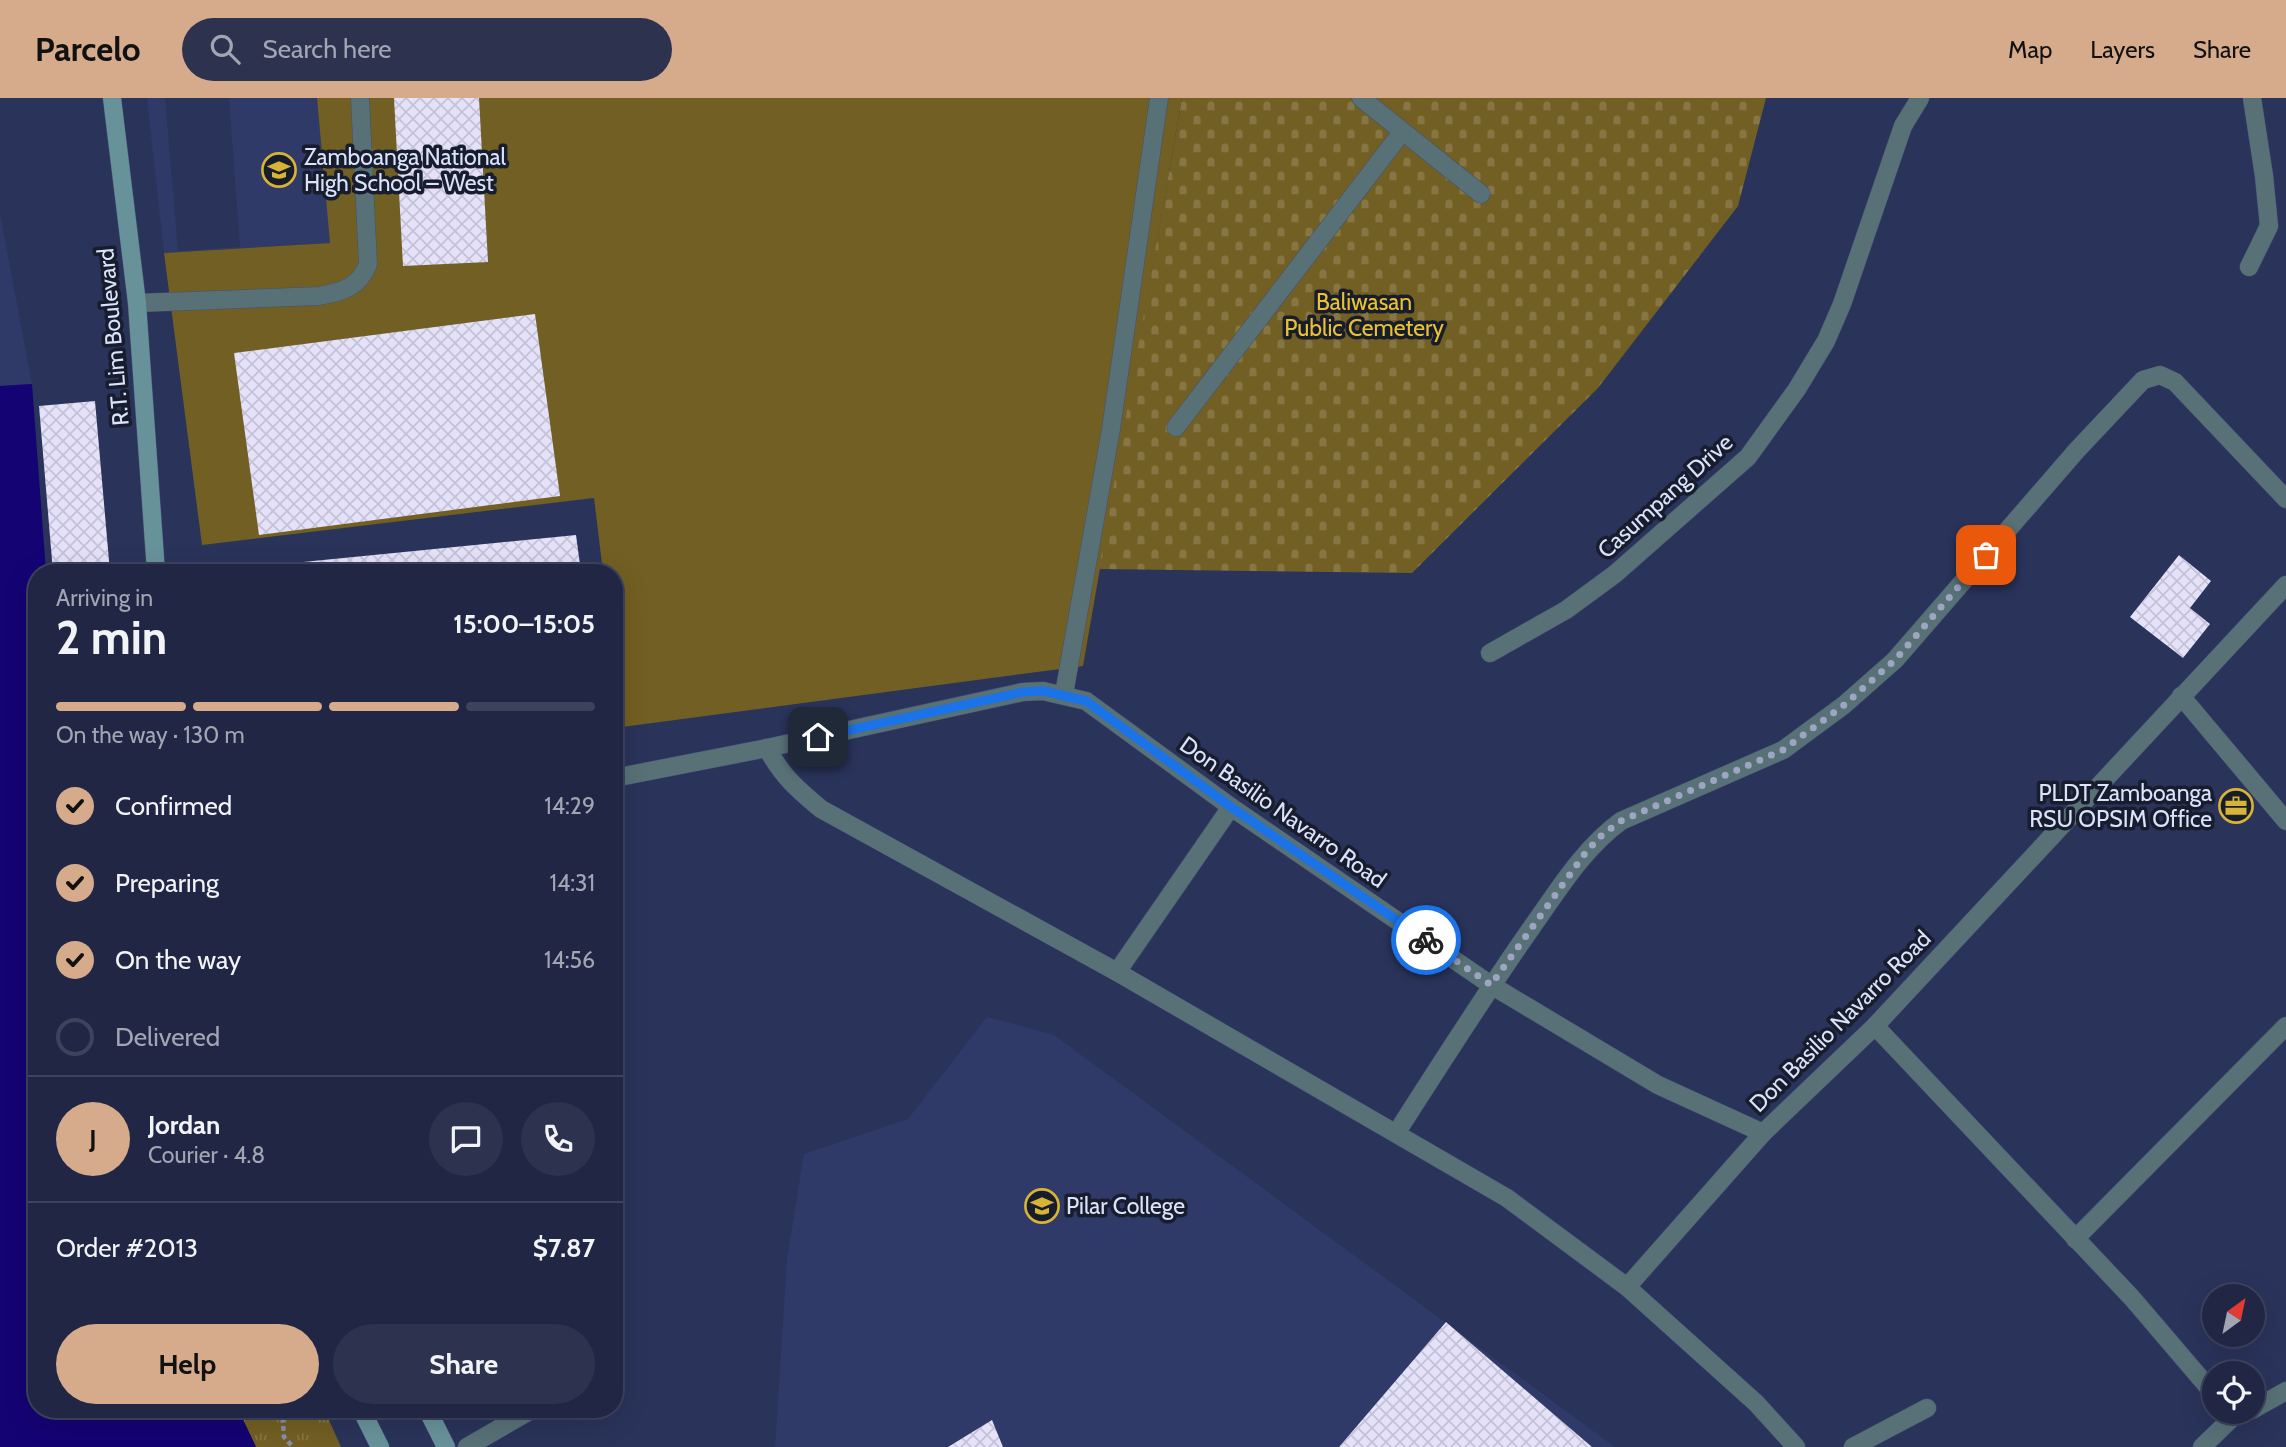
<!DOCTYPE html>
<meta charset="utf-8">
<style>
:root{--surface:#202644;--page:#2d324f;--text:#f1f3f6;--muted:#a2a5b2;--line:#3d435d;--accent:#d6ab8b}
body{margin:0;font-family:Cabin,sans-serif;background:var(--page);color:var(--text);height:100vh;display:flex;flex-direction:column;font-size:26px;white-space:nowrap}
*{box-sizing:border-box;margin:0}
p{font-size:23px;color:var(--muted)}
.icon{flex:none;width:38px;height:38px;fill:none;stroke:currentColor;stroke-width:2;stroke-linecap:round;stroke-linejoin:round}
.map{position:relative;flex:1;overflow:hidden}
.details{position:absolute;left:28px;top:466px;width:595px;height:854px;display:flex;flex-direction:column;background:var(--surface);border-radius:28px;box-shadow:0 7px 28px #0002,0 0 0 2px var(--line)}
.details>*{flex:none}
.needle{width:46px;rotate:33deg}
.tools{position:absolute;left:2202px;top:1186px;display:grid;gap:14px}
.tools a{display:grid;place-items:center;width:63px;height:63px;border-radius:50%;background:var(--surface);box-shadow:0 7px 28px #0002,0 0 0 2px var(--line);font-size:35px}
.pin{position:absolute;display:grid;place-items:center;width:60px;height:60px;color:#fff;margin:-30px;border-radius:14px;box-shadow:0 4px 10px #0006}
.courier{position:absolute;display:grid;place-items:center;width:70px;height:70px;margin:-35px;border:5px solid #1a73e8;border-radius:50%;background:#fff;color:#222;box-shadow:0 2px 9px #0007}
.head em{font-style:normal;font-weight:700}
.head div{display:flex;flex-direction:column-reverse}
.head{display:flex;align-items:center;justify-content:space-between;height:119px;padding:0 28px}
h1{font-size:46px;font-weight:700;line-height:52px}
.bar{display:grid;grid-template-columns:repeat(4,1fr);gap:10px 7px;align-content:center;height:84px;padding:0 28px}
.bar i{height:9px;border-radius:5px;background:var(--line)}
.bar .active{background:var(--accent)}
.bar p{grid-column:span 4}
.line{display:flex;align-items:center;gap:18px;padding:0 28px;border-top:2px solid var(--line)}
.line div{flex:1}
.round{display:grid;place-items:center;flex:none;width:74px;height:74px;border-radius:37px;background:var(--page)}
ol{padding:0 28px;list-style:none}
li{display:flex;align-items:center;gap:21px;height:77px}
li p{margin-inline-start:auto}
li .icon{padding:7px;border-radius:50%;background:var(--accent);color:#111;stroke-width:4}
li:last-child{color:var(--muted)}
li i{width:38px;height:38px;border:4px solid var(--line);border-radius:50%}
.button{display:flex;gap:14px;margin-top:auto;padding:14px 28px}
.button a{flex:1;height:80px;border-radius:42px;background:var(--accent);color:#111;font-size:28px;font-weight:700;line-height:80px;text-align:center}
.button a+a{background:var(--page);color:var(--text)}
header{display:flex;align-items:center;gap:42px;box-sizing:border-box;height:98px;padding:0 35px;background:var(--accent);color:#111}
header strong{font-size:33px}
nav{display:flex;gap:38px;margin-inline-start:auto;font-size:24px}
.search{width:490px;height:63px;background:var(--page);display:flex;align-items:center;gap:18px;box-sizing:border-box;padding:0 24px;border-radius:38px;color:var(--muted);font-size:26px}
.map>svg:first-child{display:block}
.built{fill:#303a68}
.grass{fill:#725f23}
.cemetery{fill:url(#cemetery-stones)}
.park{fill:url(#park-tufts)}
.water{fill:#140373}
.building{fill:url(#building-cross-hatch)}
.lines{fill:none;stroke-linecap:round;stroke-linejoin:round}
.lane-casing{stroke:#464f74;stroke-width:19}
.street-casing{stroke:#464f74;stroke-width:19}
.secondary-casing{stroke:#464f74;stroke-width:19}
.path{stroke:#868eae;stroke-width:4.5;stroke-dasharray:5 3.5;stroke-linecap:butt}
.lane{stroke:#577177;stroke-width:18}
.street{stroke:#577177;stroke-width:18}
.secondary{stroke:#68929a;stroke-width:18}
.done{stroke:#9da5c3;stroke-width:7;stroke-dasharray:0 12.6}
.route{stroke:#1a73e8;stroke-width:9}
.labels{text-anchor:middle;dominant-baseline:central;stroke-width:7;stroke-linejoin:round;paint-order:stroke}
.poi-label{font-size:23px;fill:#dbe3fc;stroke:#181d2e;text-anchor:start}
.park-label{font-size:23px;fill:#eac231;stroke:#181d2e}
.street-label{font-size:23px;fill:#dbe3fc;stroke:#181d2e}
</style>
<header>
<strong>Parcelo</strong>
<div class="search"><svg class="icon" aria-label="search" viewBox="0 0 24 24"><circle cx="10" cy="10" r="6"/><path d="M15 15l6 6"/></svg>Search here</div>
<nav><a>Map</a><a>Layers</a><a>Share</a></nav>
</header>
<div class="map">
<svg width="2286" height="1349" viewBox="0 0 2286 1349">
<defs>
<pattern id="cemetery-stones" width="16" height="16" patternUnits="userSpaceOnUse" patternTransform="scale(1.75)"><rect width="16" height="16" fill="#725f23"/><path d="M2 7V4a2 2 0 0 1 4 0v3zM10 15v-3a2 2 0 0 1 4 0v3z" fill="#867644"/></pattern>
<pattern id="park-tufts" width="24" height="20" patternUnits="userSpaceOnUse" patternTransform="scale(1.75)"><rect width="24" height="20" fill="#725f23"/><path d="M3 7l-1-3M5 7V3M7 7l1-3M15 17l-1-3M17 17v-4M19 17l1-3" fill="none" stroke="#867644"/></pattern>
<pattern id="building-cross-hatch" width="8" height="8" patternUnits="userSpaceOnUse" patternTransform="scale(1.75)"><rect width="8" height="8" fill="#e4e1f9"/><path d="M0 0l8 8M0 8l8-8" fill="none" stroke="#c4c2d6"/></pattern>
</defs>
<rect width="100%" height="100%" fill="#2a335a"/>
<g class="built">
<polygon points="147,0 165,0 178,153 240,149 229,0 317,0 331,145 164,155"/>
<polygon points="0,116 32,286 0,288"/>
<polygon points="987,919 1054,937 1615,1349 775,1349 787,1161 804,1056 908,1021"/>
</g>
<polygon class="grass" points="317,0 1182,0 1083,568 622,629 614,567 614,474 603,474 594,400 202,447 164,155 330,145"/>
<polygon class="cemetery" points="1182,0 1766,0 1738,108 1598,290 1412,475 1099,471"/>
<polygon class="park" points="238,1311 324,1311 341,1349 256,1349"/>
<polygon class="water" points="32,286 46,474 37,474 37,1311 238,1311 256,1349 0,1349 0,288"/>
<g class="building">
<polygon points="394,0 479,0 488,164 403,168"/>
<polygon points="535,216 560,398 259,437 234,255"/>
<polygon points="95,303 110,474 53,474 39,308"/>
<polygon points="576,437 581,474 304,474 303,464"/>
<polygon points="2179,457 2211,483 2190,510 2210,526 2183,560 2130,519"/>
<polygon points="1446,1224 1592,1349 1339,1349"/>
<polygon points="992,1322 1003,1349 948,1349"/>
</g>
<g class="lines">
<g class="lane-casing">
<g id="lane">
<path d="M 137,205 L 319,198 C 341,194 359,190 368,166 L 360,0"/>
<polyline points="1064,596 1111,331 1159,0"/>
<polyline points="467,1349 533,1311"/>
</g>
</g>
<g class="street-casing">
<g id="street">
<polyline points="1361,0 1481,96"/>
<polyline points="2249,169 2269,128 2264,78 2252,0"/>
<polyline points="1176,329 1402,34"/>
<polyline points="1490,555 1566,512 1615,476 1748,359 1797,291 1826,243 1842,206 1903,28 1920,0"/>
<polyline points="2181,598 2286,723"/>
<path d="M 767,650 C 782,678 797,691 821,711 L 1117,874 L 1507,1100 L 1627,1189 L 1756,1305 L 1796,1349"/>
<polyline points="614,680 767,650 1023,594 1043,593 1086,603 1231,709 1491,887 1658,987 1763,1035 1875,928 2286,487"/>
<polyline points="1117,874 1231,709"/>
<polyline points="1875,928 2132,1200 2214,1296"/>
<path d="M 1397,1034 C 1441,965 1485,896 1532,829 C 1559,791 1583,751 1621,723 L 1783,652 L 1844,607 L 1895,562 L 2077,352 L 2143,282 L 2160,277 L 2175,284 L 2286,401"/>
<polyline points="2075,1141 2286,928"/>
<polyline points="1627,1189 1763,1035"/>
<polyline points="2252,1312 2286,1293"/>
<polyline points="1853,1349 1927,1310"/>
<polyline points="2202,1349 2233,1319"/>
</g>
</g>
<g class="secondary-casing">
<g id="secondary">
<polyline points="112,0 137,205 156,474"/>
<polyline points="361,1311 380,1349"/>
<polyline points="427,1311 446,1349"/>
</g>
</g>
<polyline class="path" points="282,1311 284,1339 293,1349"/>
<use href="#lane" class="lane"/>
<use href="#street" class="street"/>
<use href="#secondary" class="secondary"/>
</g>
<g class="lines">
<polyline class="done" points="1426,842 1491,887 1586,754 1602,737 1621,723 1783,652 1844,607 1895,562 1986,457"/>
<polyline class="route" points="818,639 1023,594 1044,593 1086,603 1231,709 1426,842"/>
</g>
<defs>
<g id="school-ring" transform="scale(1.75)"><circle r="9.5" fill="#181d2e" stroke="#d8b434" stroke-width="1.5"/><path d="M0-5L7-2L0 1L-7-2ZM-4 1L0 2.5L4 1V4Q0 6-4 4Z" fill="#d8b434"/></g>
<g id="office-ring" transform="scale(1.75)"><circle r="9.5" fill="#181d2e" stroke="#d8b434" stroke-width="1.5"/><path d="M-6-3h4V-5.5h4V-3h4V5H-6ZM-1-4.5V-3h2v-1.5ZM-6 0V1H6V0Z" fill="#d8b434"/></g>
<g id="university-ring" transform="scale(1.75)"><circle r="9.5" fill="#181d2e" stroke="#d8b434" stroke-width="1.5"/><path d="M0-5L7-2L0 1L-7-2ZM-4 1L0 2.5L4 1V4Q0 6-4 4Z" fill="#d8b434"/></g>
</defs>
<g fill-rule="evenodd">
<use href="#school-ring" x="279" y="72"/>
<use href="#office-ring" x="2236" y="708"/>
<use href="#university-ring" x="1042" y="1108"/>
</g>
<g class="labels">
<g class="poi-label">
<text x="304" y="59">Zamboanga National<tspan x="304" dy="26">High School – West</tspan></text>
<text x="2212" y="695" text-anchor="end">PLDT Zamboanga<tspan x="2212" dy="26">RSU OPSIM Office</tspan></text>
<text x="1066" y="1108">Pilar College</text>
</g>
<g class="park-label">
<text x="1364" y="204">Baliwasan<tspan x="1364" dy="26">Public Cemetery</tspan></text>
</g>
<g class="street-label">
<text transform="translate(113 239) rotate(-95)">R.T. Lim Boulevard</text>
<text transform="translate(1665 398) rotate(-42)">Casumpang Drive</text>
<text transform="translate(1283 714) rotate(35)">Don Basilio Navarro Road</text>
<text transform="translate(1840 923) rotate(-45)">Don Basilio Navarro Road</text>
</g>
</g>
</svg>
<div class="tools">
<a><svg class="needle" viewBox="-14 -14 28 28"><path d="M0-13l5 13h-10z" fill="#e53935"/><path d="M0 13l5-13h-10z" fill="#a2a5b2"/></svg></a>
<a><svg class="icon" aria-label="locate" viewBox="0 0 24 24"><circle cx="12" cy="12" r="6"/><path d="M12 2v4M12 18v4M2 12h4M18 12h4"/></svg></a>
</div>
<div class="pin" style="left:1986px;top:457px;background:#ea580c"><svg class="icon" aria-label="bag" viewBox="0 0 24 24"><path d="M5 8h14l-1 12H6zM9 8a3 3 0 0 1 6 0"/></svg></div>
<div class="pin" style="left:818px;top:639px;background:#1f2937"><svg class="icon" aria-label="home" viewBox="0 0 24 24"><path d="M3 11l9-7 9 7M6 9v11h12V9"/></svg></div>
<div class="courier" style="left:1426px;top:842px"><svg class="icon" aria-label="bike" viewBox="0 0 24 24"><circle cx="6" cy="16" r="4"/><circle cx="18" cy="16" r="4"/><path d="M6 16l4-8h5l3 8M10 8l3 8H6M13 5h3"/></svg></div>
<section class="details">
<div class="head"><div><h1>2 min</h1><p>Arriving in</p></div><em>15:00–15:05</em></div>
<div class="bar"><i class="active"></i><i class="active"></i><i class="active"></i><i></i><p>On the way · 130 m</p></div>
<ol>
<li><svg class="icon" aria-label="check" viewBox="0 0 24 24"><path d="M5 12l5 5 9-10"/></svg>Confirmed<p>14:29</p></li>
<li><svg class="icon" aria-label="check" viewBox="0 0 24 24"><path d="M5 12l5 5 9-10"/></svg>Preparing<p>14:31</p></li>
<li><svg class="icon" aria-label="check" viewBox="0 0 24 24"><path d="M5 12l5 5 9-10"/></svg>On the way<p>14:56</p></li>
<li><i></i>Delivered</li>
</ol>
<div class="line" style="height:126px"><b class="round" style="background:var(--accent);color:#111">J</b><div><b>Jordan</b><p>Courier · 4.8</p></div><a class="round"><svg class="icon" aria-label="chat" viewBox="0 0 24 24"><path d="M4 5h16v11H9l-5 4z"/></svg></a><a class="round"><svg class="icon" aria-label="phone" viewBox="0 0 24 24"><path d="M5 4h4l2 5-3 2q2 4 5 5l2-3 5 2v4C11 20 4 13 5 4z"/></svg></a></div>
<div class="line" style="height:91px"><div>Order #2013</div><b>$7.87</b></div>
<div class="button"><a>Help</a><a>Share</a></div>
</section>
</div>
